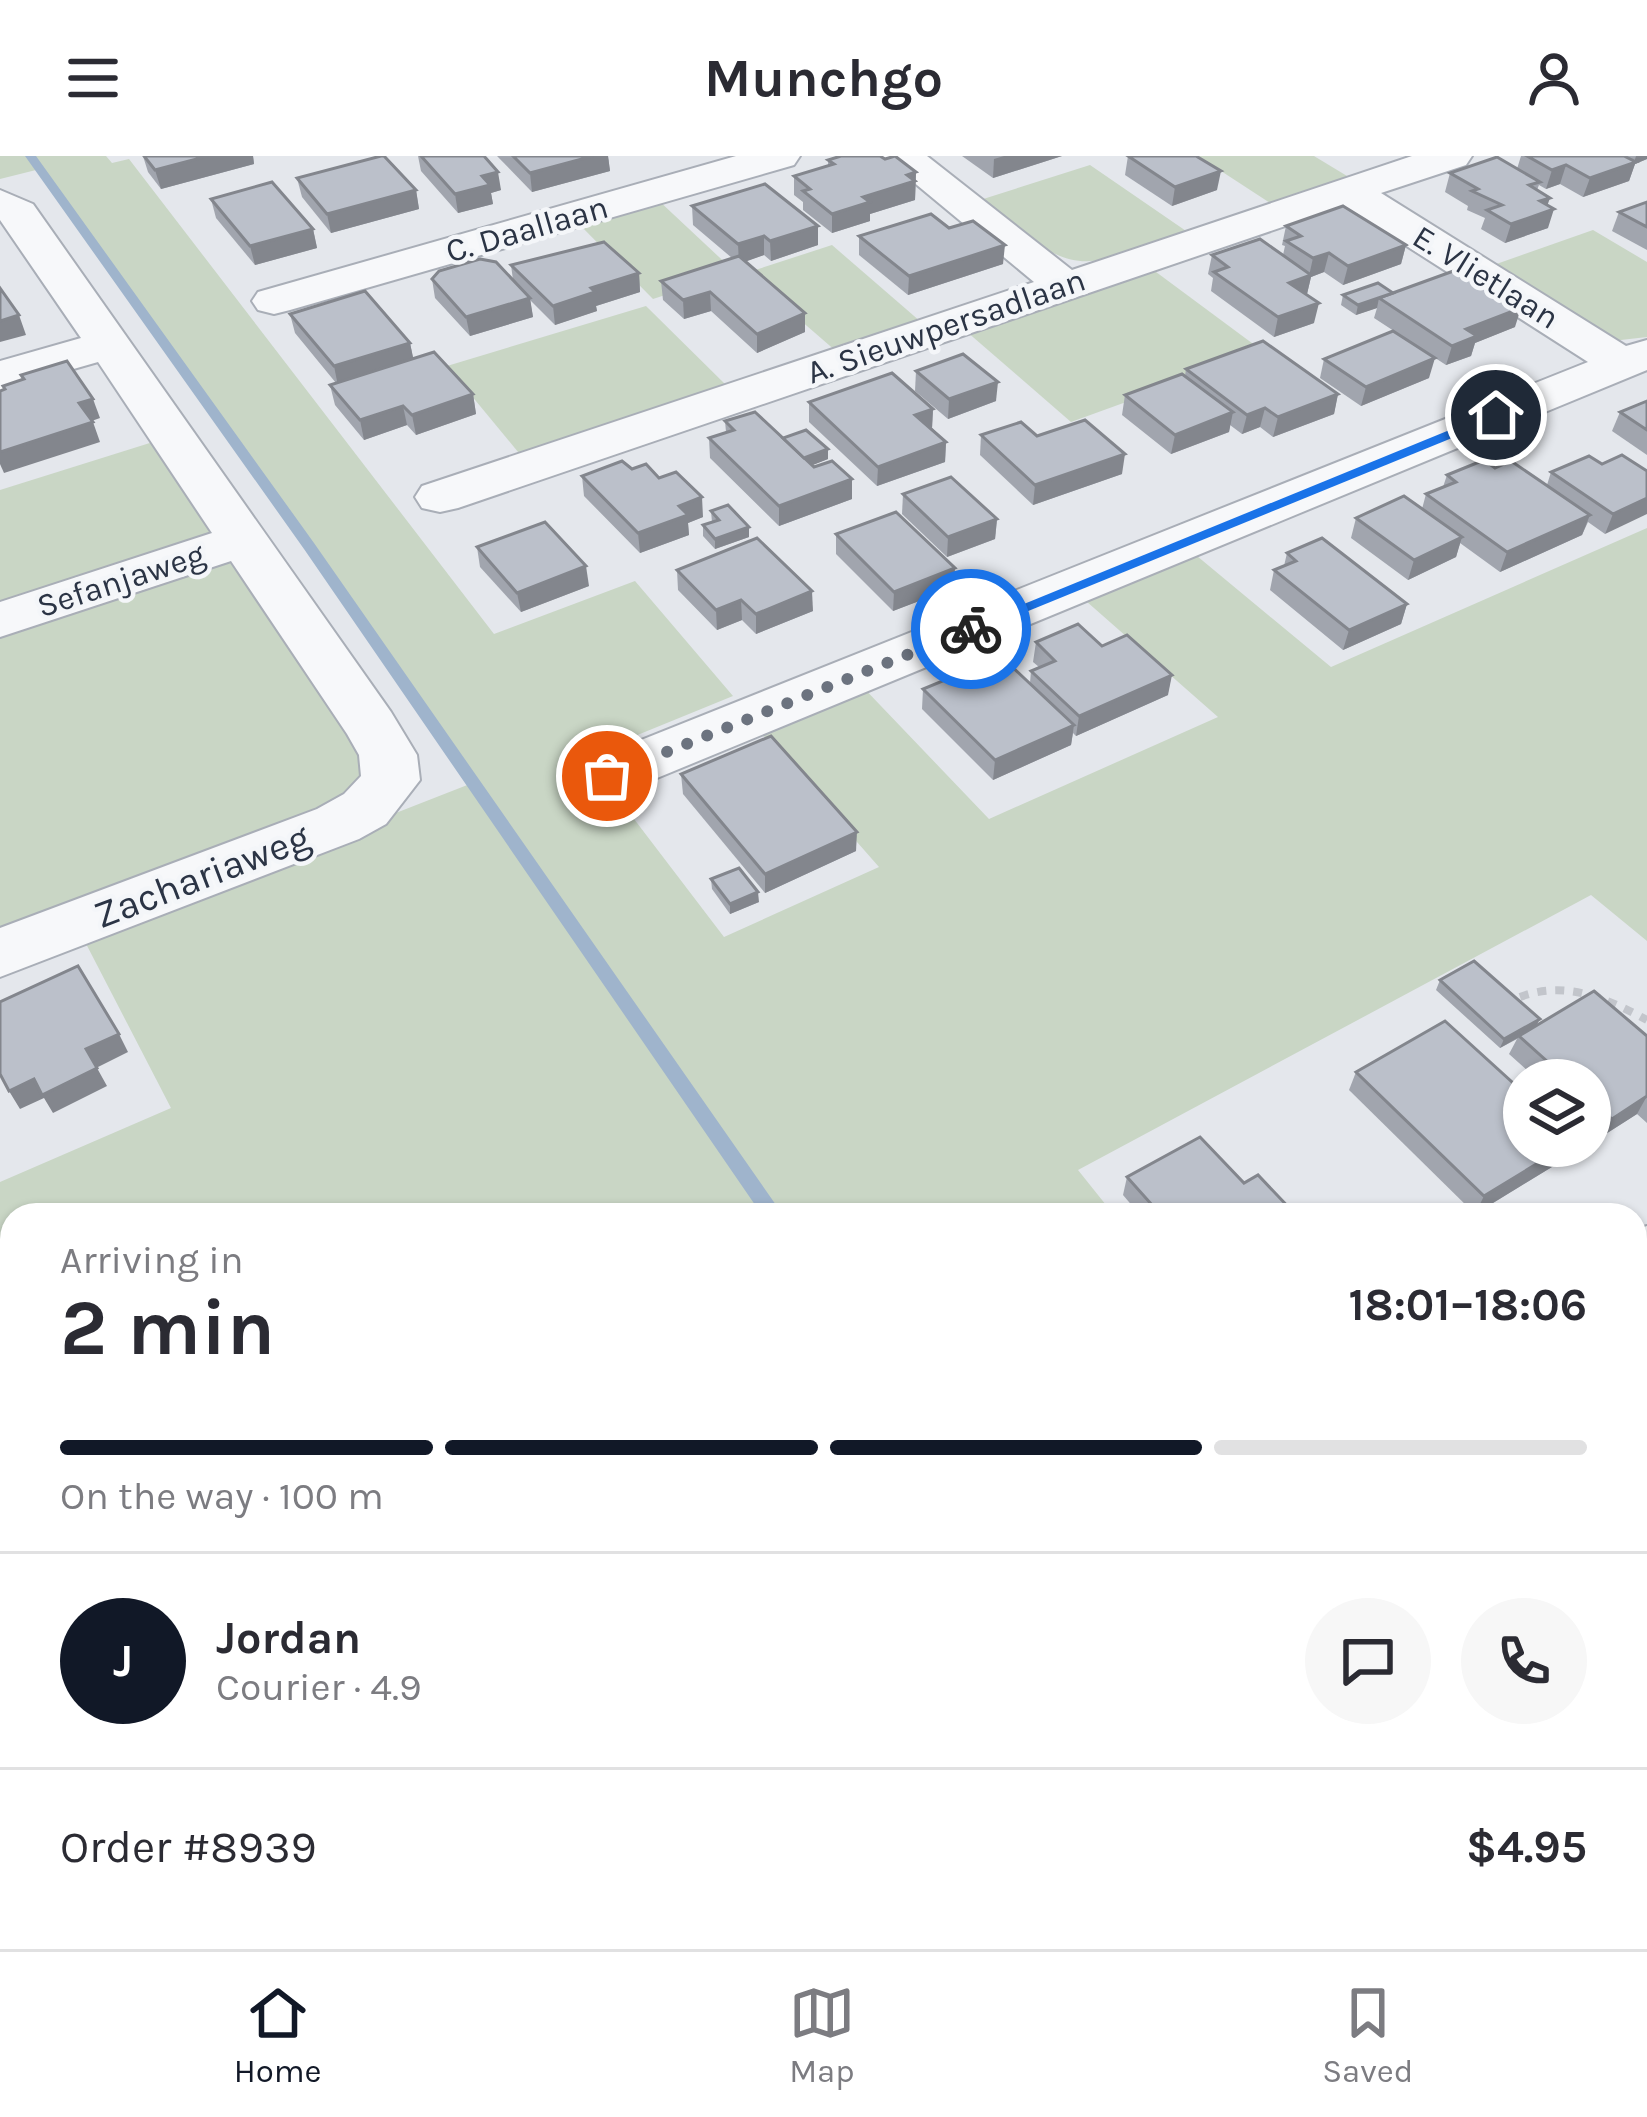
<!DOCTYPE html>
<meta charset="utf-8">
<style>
:root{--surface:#fff;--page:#f7f7f7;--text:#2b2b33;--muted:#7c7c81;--line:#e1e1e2;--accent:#111827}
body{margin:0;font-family:Karla,sans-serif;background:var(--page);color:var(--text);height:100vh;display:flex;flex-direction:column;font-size:45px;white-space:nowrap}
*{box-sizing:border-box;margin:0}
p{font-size:39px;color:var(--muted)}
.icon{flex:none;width:66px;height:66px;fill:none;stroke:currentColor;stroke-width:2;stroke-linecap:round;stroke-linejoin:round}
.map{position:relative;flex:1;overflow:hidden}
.panel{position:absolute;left:0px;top:1047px;width:1647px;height:747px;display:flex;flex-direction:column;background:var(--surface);border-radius:36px 36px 0 0;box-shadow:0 3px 9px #0004}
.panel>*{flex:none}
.controls{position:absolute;left:1503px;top:903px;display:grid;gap:24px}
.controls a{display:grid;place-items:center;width:108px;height:108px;border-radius:50%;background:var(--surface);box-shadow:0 3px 9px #0004;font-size:60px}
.pin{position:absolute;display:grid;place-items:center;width:102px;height:102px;color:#fff;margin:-51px;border:6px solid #fff;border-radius:50%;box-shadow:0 3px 12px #0007}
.courier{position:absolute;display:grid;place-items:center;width:120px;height:120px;margin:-60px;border:9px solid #1a73e8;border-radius:50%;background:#fff;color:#222;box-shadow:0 3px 15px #0007}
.overview em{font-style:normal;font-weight:700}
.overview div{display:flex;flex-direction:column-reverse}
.overview{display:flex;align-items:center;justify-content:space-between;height:204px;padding:0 60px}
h1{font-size:78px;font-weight:700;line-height:90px}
.bar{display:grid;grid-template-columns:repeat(4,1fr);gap:18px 12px;align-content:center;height:144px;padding:0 60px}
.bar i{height:15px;border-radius:9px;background:var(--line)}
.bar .active{background:var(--accent)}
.bar p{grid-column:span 4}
.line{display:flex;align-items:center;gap:30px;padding:0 60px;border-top:3px solid var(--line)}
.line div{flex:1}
.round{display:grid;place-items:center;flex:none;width:126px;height:126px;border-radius:63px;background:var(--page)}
header{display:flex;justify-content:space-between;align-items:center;height:156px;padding:0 60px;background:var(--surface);font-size:54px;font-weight:700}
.menu{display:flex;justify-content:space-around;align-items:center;height:168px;border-top:3px solid var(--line);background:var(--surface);font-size:33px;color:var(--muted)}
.menu a{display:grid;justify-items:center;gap:6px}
.menu .active{color:var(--accent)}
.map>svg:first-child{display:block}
.green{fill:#c9d6c5}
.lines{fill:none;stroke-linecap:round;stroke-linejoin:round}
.stream{fill:#9fb4cc;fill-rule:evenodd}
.minor-casing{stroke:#a9aeb7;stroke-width:4}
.path{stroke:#c2c5cb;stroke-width:8;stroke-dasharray:9 9;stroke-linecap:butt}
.minor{fill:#f7f8fa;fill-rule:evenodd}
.wall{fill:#a1a5ae}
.shaded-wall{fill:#83868d}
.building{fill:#bbc0ca;stroke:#83868d;stroke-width:3}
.route{fill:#1a73e8}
.done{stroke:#6c737f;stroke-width:12;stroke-dasharray:0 21.6}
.labels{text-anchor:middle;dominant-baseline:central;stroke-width:9;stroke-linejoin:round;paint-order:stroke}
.far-street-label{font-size:33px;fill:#2b3445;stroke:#f4f6f9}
.street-label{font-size:39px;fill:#2b3445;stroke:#f4f6f9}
</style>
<header><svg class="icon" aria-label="menu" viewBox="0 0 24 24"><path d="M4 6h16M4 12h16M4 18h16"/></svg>Munchgo<svg class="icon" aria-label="person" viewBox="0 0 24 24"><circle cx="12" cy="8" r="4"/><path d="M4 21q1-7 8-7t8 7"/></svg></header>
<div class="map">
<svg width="1647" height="1793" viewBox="0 0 1647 1793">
<rect width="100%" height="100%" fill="#e4e7ec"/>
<g class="green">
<polygon points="0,0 106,0 112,7 129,3 494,478 635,425 733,540 586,600 724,781 879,711 755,570 859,527 989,663 1218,561 1086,445 1197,400 1331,511 1647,372 1647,785 1591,739 1078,1014 1114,1059 12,1059 12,1782 111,1782 115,1793 0,1793 0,1026 171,952 82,780 475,626 40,13 0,23"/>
<polygon points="1198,0 1314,0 1352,23 1273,49"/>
<path d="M 1090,9 L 1189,77 C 1068,118 1080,120 977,45 Z"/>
<polygon points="657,43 735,116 653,143 578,67"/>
<polygon points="1593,74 1647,106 1647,181 1612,185 1485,112"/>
<polygon points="832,89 921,166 837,196 746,117"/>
<polygon points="1152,113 1264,196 1071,266 966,175"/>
<polygon points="646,150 729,232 523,302 447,210"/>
<polygon points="153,286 221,381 0,456 0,334"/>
<polygon points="234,396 370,597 360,639 0,786 0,475"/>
<polygon points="1647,1130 1647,1793 1433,1793 1426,1782 1635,1782 1635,1137"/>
<polygon points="1171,1782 1373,1782 1381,1793 1178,1793"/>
</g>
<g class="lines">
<g class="stream">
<polygon points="25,0 36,0 314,387 783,1059 762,1059 304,393"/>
<polygon points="1266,1782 1293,1782 1299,1793 1271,1793"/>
</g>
<g class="minor-casing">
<g id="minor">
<polygon points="736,0 800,0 794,9 290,154 274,158 258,154 252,145 258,136"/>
<polygon points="882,0 927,0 1072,114 1412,0 1472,0 1466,9 1381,37 1626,190 1647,184 1647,214 628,634 607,640 586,634 578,620 586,606 1588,206 1344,50 458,352 440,356 422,352 415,341 422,330 1034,126"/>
<polygon points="0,34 33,48 391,556 417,599 420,624 386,668 359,683 0,821 0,772 317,653 344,638 361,620 359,599 347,578 231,405 0,481 0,446 212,377 98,206 0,234 0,205 81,182 0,64"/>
<polygon points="1647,1070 1647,1136 1635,1140 1635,1074"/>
<polygon points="735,1782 835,1782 830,1793 730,1793"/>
<polygon points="1102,1782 1197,1782 1202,1793 1107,1793"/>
<polygon points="1356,1782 1451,1782 1456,1793 1361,1793"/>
</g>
</g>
<path class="path" d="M 1520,841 C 1566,824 1606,842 1647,864"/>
<use href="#minor" class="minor"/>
</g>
<g class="wall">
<polygon points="143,0 253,0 254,8 161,33 148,16"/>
<polygon points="418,0 484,0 501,34 491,37 493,48 458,57 421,15"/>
<polygon points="497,0 608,0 610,15 532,36"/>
<polygon points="962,0 1062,0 993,22"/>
<polygon points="1128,0 1217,34 1172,50 1125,19"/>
<polygon points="1521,0 1647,0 1647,3 1635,8 1629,25 1583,41 1560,28 1546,33 1539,29 1537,34 1548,50 1548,72 1505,87 1481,73 1485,62 1467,54 1468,50 1445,36 1450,17 1517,13"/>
<polygon points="828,4 916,16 915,44 870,58 870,65 832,77 803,54 803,46 794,39 794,20 828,10"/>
<polygon points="297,22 416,34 419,53 331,77 302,41"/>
<polygon points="211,43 313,73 317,92 255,109 216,62"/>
<polygon points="1647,46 1647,94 1612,75 1619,56"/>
<polygon points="692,50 818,70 818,89 771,105 764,99 746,105 805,157 805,176 757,197 711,155 684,163 663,144 661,125 732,102 693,69"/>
<polygon points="1286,70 1406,89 1401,108 1343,129 1324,116 1311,121 1307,138 1314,167 1274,181 1211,135 1213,122 1208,118 1212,99 1283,99 1285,90 1282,89"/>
<polygon points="949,72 1003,108 908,139 859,99 859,80"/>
<polygon points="511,109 639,117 640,136 596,150 597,155 555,169 530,144 533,161 470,180 435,142 432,123 513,124"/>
<polygon points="1393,137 1515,171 1475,187 1471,200 1446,209 1374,162 1377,152 1356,159 1341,149 1343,139"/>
<polygon points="290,158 410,187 413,202 473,238 476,258 416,279 407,269 364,284 335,249 330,229 336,227 295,177"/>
<polygon points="1324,203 1429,222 1361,250 1320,222"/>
<polygon points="1186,213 1338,238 1334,258 1273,281 1260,271 1242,278 1230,269 1229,276 1171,298 1122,259 1125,239 1185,220"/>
<polygon points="916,215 996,245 948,263 915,235"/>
<polygon points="1647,245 1647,299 1612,275 1620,256"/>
<polygon points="809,246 933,253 932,272 946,286 945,306 877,330 809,266"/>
<polygon points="725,265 783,282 828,303 812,309 852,343 779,370 710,302 709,282 726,276"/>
<polygon points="981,279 1037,280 1122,318 1033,349 980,299"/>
<polygon points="1602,308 1647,315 1605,378 1588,366 1582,379 1500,416 1460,387 1456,401 1408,424 1351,382 1356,362 1422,353 1426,338 1443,331 1447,319 1495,312 1547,329 1551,316"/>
<polygon points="632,313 703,361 688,367 689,379 640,397 584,340 582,320"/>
<polygon points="903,338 997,363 995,383 947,401 902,358"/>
<polygon points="711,355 749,381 715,393 703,380 703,369 712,366"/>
<polygon points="836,378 955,412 953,432 893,455 836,398"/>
<polygon points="477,391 589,430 521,456 480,411"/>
<polygon points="1287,397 1407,448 1401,468 1343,494 1270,434 1274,414 1284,410"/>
<polygon points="677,414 813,455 756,478 742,464 717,474 678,434"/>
<polygon points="1036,486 1102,490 1168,539 1076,580 1073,577 1071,589 993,624 922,553 923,533 976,520 1030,527 1031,515 1039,511 1033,506"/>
<polygon points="681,618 856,695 765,737 683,638"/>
<polygon points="711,723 759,746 730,758 712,733"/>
<polygon points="1440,824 1537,869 1647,880 1647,967 1637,958 1601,981 1590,971 1590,924 1538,924 1509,898 1517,883 1500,892 1436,834"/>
<polygon points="1356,916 1565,1003 1475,1058 1349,934"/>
<polygon points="1127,1021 1244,1027 1296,1059 1140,1059 1123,1039"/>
</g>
<g class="shaded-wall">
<polygon points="208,0 253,0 254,8 161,33 155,14"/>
<polygon points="593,0 608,0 610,15 532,36 530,17"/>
<polygon points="1004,0 1062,0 993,22 994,3"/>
<polygon points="1636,0 1647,0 1647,3 1635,8 1629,25 1583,41 1590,22 1634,7"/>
<polygon points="1566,9 1560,28 1546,33 1552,14"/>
<polygon points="1221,15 1217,34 1172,50 1175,31"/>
<polygon points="498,16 501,34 491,37 493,48 458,57 455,38 482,20"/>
<polygon points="916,16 915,44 870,58 870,65 832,77 832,58 907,19"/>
<polygon points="416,34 419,53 331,77 327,58"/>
<polygon points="1550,42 1545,56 1554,53 1548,72 1505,87 1511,68 1540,45"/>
<polygon points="818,70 818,89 771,105 770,85"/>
<polygon points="313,73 317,92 255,109 250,90"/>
<polygon points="764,80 764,99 739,108 738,88"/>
<polygon points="1005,89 1003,108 908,139 909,120"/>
<polygon points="1406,89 1401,108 1343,129 1348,110"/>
<polygon points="1329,97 1324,116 1311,121 1307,138 1289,127 1309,120 1313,102"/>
<polygon points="639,117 640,136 596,150 597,155 555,169 553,150 591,132"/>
<polygon points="710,136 711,155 684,163 683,144"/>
<polygon points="1393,137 1379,142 1377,152 1356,159 1358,149"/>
<polygon points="530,142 533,161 470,180 466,161"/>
<polygon points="1319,147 1314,167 1274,181 1278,161"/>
<polygon points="1521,152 1515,171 1475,187 1471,200 1446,209 1452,190 1466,173"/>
<polygon points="805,157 805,176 757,197 757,178"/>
<polygon points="19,159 26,179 0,186 0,165"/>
<polygon points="410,187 414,206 338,230 334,210"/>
<polygon points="1435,202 1429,222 1361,250 1366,231"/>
<polygon points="998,226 996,245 948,263 949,243"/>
<polygon points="473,238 476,258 416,279 412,259"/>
<polygon points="1338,238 1334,258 1273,281 1278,261"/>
<polygon points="93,243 100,262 86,267 79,247"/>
<polygon points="403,250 407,269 364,284 360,264"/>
<polygon points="1265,252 1260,271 1242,278 1247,259"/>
<polygon points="933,253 932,272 915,259"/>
<polygon points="1233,256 1229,276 1171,298 1175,279"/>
<polygon points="93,266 100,286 4,317 0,308 0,296"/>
<polygon points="946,286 945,306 877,330 878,311"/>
<polygon points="828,293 828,303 803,313 803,302"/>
<polygon points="1125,298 1122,318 1033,349 1035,329"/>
<polygon points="852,323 852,343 779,370 779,350"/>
<polygon points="702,341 703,361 688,367 689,379 640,397 638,377 679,350"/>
<polygon points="1647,342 1647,358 1605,378 1613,358"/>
<polygon points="1590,359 1582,379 1500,416 1507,396"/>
<polygon points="997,363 995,383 947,401 948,381"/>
<polygon points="749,371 749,381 715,393 715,383"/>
<polygon points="1462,381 1456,401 1408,424 1414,404"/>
<polygon points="586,410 589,430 521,456 517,437"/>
<polygon points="955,412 953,432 893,455 894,436"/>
<polygon points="812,435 813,455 756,478 756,458"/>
<polygon points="741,444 742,464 717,474 716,454"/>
<polygon points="1407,448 1401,468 1343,494 1349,474"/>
<polygon points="1172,519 1168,539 1076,580 1079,560"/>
<polygon points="1074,569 1071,589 993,624 995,604"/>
<polygon points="857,676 856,695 765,737 765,718"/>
<polygon points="758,736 759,746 730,758 730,748"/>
<polygon points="1540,863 1535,872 1500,892 1504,883"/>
<polygon points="119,878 128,896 96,912 86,893"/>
<polygon points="97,912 107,930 53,957 44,942 20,953 9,935 34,923"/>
<polygon points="1647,940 1637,958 1601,981 1612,963"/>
<polygon points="1566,990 1572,990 1565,1003 1475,1058 1484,1040"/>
</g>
<g class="building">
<polygon points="144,0 208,0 155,14"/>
<polygon points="381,0 384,0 416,34 327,58 297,22"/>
<polygon points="421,0 484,0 498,16 482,20 490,29 455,38"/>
<polygon points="513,0 593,0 530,17"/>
<polygon points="841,0 880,0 885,3 895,0 916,16 907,19 915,25 863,41 870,46 832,58 803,35 810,33 794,20 834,8 828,4"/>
<polygon points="1128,0 1196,0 1221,15 1175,31"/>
<polygon points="1527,0 1624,0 1636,6 1590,22 1566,9 1552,14"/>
<polygon points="1497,1 1540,26 1529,29 1550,42 1540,45 1554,53 1511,68 1487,54 1502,49 1472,35 1478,33 1450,17"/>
<polygon points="272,26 313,73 250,90 211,43"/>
<polygon points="765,28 818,70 770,85 764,80 738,88 692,50"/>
<polygon points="1647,46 1647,71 1619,56"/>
<polygon points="1343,50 1406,89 1348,110 1329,97 1313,102 1286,85 1301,80 1286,70"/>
<polygon points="931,58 949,72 973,65 1005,89 909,120 859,80"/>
<polygon points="1260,83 1311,119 1289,127 1319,147 1278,161 1214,116 1228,111 1212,99"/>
<polygon points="604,86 639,117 591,132 595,136 553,150 511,109"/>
<polygon points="739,100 805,157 757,178 710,136 683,144 661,125"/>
<polygon points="480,103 496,106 530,142 466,161 432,123 439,115"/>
<polygon points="1459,113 1521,152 1466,173 1477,180 1452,190 1379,142"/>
<polygon points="1378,127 1393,137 1358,149 1343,139"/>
<polygon points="0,132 19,159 0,165"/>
<polygon points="365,135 410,187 334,210 290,158"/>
<polygon points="1393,175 1435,202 1366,231 1324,203"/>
<polygon points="1263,185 1338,238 1278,261 1265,252 1247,259 1186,213"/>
<polygon points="434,196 473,238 412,259 403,250 360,264 330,229"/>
<polygon points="963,198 998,226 949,243 916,215"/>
<polygon points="67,205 93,243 79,247 93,266 0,296 0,235 5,233 3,230 24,223 21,219"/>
<polygon points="892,217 933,253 915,259 946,286 878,311 809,246"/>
<polygon points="1182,218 1233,256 1175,279 1125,239"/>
<polygon points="1647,245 1647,274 1620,256"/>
<polygon points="755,256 814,311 832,305 852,323 779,350 709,282 734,274 725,265"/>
<polygon points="1085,264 1125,298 1035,329 981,279 1021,266 1037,280"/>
<polygon points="806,274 828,293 804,302 783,282"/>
<polygon points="1622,299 1647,315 1647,342 1613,358 1551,316 1589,300 1602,308"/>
<polygon points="1484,304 1495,312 1511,305 1590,359 1507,396 1426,338 1456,326 1447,319"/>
<polygon points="622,305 632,313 646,308 659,322 676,316 702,341 679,350 688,359 638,377 582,320"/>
<polygon points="951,321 997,363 948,381 903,338"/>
<polygon points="1404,340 1462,381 1414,404 1356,362"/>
<polygon points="728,349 749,371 715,383 703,369 719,364 711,355"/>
<polygon points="896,356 955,412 894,436 836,378"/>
<polygon points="545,366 586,410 517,437 477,391"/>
<polygon points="757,382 812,435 756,458 741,444 716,454 677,414"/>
<polygon points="1322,382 1407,448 1349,474 1274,414 1296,405 1287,397"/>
<polygon points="1078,468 1102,490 1127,479 1172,519 1079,560 1031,515 1055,505 1036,486"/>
<polygon points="1008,507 1074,569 995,604 923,533 969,514 976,520"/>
<polygon points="771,580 857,676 765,718 681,618"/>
<polygon points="739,712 758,736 730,748 711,723"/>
<polygon points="1474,805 1540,863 1504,883 1440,824"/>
<polygon points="78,810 119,878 86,893 97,912 42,939 34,923 9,935 0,918 0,846"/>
<polygon points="1594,835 1647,880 1647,940 1612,963 1590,943 1590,924 1568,924 1519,880"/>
<polygon points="1445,865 1524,937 1524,990 1566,990 1484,1040 1356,916"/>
<polygon points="1200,981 1244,1027 1258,1019 1296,1059 1161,1059 1127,1021"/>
<polygon points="234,1782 517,1782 522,1793 216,1793"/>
</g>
<polygon class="route" points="1496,255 1501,262 977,476 963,473"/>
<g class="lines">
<polyline class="done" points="607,620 971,473"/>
</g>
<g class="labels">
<g class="far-street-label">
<text transform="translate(527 73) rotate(-16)">C. Daallaan</text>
<text transform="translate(1486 121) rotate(32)">E. Vlietlaan</text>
<text transform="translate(946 170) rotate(-19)">A. Sieuwpersadlaan</text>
<text transform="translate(121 424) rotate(-18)">Sefanjaweg</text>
</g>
<g class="street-label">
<text transform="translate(202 720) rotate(-21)">Zachariaweg</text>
</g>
</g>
</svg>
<div class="controls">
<a><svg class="icon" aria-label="layers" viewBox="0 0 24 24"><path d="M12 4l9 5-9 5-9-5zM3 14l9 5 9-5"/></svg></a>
</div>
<div class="pin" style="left:607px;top:620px;background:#ea580c"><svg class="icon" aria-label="bag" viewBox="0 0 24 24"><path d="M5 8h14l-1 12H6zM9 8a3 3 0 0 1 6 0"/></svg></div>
<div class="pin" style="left:1496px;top:259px;background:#1f2937"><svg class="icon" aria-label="home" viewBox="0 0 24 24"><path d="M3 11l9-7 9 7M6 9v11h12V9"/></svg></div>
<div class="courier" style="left:971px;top:473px"><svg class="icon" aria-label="bike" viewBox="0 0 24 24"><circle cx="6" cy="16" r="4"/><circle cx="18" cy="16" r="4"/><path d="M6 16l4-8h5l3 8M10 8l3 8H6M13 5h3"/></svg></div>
<section class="panel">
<div class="overview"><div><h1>2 min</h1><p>Arriving in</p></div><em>18:01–18:06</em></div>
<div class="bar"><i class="active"></i><i class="active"></i><i class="active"></i><i></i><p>On the way · 100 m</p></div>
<div class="line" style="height:216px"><b class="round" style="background:var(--accent);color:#fff">J</b><div><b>Jordan</b><p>Courier · 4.9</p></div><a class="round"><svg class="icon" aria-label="chat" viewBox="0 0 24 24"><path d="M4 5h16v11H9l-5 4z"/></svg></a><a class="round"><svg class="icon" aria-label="phone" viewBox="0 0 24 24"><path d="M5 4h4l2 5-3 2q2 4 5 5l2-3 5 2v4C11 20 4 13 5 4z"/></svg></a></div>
<div class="line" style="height:156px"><div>Order #8939</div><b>$4.95</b></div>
</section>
</div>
<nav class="menu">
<a class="active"><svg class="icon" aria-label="home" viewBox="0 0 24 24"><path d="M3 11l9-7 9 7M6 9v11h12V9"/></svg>Home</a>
<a><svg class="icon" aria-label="map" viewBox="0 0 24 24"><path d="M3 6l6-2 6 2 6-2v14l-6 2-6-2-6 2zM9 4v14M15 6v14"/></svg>Map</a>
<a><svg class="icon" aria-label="saved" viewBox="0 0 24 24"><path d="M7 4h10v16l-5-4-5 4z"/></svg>Saved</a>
</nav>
